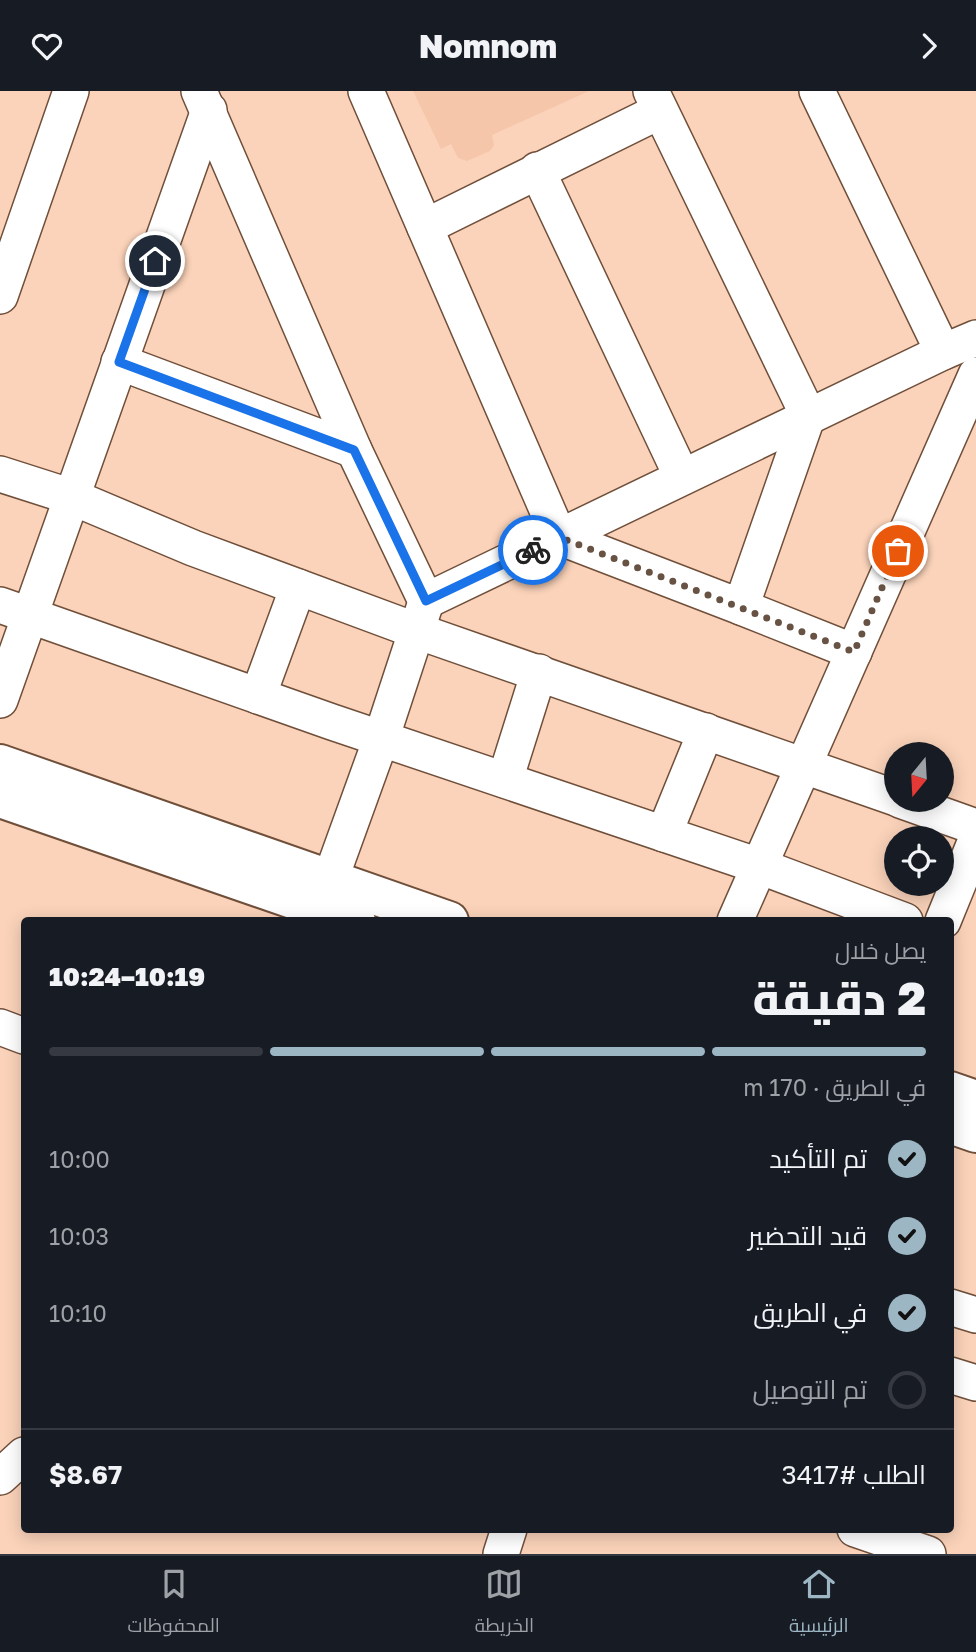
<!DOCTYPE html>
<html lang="ar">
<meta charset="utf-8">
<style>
:root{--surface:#171b24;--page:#20242c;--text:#f1f3f6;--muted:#9ea1a6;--line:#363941;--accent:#9db6c4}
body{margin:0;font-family:"Golos Text",Cairo,sans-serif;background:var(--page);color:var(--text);direction:rtl;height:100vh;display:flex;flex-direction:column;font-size:26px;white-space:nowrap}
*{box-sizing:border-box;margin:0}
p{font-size:23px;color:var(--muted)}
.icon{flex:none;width:38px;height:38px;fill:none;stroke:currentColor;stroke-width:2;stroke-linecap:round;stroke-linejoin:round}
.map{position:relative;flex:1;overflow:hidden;direction:ltr}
.details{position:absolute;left:21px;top:826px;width:933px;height:616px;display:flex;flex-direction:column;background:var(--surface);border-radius:7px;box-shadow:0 4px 18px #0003;direction:rtl}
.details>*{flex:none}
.needle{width:46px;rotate:198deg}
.buttons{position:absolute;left:884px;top:651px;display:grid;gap:14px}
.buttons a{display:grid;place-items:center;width:70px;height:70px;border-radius:50%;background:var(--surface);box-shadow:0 4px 18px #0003;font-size:35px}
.pin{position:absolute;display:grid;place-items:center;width:60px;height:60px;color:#fff;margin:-30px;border:4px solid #fff;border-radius:50%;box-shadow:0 2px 7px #0007}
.courier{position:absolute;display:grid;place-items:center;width:70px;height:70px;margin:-35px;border:5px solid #1a73e8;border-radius:50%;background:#fff;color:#222;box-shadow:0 2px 9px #0007}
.head em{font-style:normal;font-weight:800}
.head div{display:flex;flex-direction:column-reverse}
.head{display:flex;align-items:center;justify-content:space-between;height:119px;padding:0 28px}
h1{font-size:46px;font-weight:800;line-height:52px}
.bar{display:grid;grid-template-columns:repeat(4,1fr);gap:10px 7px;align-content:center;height:84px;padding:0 28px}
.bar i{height:9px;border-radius:5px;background:var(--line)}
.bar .on{background:var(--accent)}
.bar p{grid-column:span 4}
.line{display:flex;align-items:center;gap:18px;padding:0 28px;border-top:2px solid var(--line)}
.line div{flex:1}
ol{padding:0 28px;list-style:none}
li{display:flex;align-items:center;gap:21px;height:77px}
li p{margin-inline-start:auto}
li .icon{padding:7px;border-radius:50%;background:var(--accent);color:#111;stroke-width:4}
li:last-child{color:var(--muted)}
li i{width:38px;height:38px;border:4px solid var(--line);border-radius:50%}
header{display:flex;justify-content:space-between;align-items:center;height:91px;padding:0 28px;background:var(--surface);font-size:32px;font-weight:800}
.tabs{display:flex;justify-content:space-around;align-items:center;height:98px;border-top:2px solid var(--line);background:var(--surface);font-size:19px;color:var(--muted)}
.tabs a{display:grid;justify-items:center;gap:4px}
.tabs .on{color:var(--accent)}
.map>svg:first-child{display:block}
.built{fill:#f5c6aa}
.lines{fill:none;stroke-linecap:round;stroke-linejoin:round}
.minor-casing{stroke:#704f3a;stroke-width:38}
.major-casing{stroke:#704f3a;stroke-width:42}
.minor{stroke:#fff;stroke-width:35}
.major{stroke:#fff;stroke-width:38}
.done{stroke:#685244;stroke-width:7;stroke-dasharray:0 12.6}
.route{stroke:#1a73e8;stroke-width:9}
</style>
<header><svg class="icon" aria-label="forward" viewBox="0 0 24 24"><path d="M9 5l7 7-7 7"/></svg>Nomnom<svg class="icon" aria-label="heart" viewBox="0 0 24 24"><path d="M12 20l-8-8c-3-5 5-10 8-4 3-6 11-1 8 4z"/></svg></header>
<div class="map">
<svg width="976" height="1463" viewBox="0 0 976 1463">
<rect width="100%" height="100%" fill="#fbd3ba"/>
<polygon class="built" points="413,0 589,0 492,44 494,54 490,60 467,70 458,67 451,53 441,58"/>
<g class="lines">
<g class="minor-casing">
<g id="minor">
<polyline points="199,0 354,359 426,510 943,261 817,0"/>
<polyline points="366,0 559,446 741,516 808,324 651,0"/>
<polyline points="537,79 682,386"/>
<polyline points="425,136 660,20"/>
<polyline points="0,205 71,0"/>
<polyline points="943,261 976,247"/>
<polyline points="119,271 354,359"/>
<polyline points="0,383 72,406 193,457 417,540 896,707"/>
<polyline points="0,514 332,631 759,775 905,830"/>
<polyline points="741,516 854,561"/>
<polyline points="258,605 298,496"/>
<polyline points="0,609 209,19"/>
<polyline points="505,689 539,581"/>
<polyline points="900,709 976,736"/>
<polyline points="664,743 706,640"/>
<polyline points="321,814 381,648 424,517"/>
<polyline points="735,830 976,284"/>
<polyline points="943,830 976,749"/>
<polyline points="0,936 24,945"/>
<polyline points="950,1216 976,1224"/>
<polyline points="950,1284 976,1292"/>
<polyline points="0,1386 24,1364"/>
<polyline points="855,1438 928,1463"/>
<polyline points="501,1463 509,1438"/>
</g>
</g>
<g class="major-casing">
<g id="major">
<polyline points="0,673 449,830"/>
<polyline points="0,707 356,830"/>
<polyline points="950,1000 976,1009"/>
<polyline points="950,1033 976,1042"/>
</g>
</g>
<use href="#minor" class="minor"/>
<use href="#major" class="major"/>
</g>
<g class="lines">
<polyline class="done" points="533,459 559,446 854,561 898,460"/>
<polyline class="route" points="155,170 119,271 354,359 426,510 533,459"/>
</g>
</svg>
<div class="buttons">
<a><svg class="needle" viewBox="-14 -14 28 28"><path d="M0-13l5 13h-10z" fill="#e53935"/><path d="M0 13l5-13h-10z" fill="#9ea1a6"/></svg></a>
<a><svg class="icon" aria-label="locate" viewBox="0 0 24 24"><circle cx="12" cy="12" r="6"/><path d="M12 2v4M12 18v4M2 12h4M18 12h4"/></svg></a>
</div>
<div class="pin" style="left:898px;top:460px;background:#ea580c"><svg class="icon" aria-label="bag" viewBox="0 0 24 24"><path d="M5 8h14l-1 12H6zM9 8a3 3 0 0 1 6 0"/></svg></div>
<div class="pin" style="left:155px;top:170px;background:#1f2937"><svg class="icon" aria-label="home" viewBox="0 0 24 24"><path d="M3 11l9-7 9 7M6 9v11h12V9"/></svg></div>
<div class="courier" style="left:533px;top:459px"><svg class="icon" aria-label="bike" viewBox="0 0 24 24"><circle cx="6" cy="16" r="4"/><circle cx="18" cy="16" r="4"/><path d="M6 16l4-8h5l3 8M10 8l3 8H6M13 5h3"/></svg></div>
<section class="details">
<div class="head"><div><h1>2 دقيقة</h1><p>يصل خلال</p></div><em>10:19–10:24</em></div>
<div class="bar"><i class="on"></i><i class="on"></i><i class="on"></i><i></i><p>في الطريق · 170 m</p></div>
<ol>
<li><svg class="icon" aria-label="check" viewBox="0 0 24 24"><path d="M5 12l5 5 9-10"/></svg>تم التأكيد<p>10:00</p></li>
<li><svg class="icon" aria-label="check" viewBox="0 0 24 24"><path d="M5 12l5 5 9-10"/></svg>قيد التحضير<p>10:03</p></li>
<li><svg class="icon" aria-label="check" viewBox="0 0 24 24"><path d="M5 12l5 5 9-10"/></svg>في الطريق<p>10:10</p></li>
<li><i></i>تم التوصيل</li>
</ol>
<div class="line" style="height:91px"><div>الطلب #3417</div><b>$8.67</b></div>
</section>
</div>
<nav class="tabs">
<a class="on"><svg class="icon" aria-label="home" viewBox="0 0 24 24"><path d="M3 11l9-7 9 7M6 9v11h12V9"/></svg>الرئيسية</a>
<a><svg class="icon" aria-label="map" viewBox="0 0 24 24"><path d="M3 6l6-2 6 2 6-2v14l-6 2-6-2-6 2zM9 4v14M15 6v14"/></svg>الخريطة</a>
<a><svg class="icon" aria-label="saved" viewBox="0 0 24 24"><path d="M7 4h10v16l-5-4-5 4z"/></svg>المحفوظات</a>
</nav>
